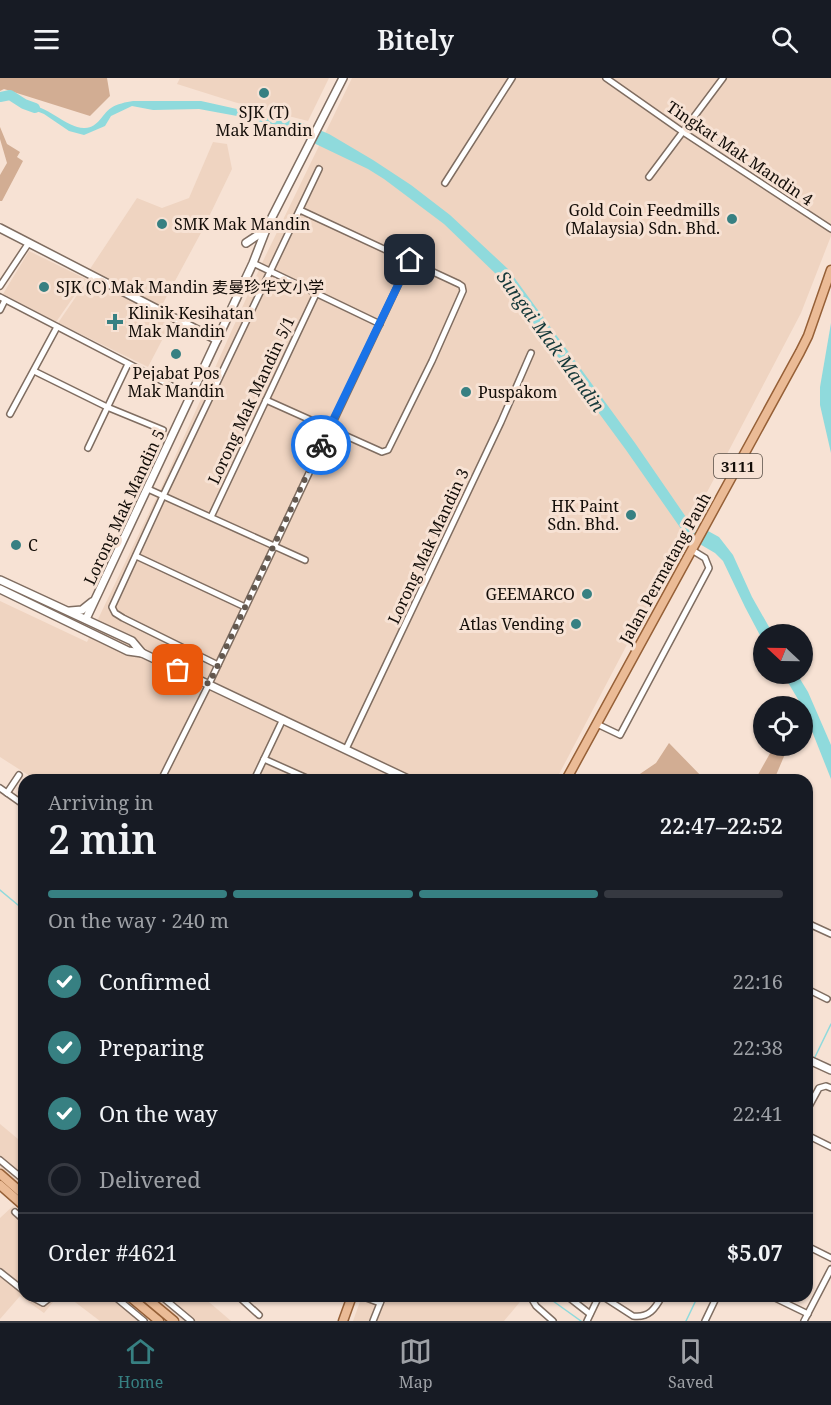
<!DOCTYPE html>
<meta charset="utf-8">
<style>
:root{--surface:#171b24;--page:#242831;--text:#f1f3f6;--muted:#9ea1a6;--line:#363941;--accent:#378082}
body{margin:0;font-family:"Noto Serif","Noto Sans SC",serif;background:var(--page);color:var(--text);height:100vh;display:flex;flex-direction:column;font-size:22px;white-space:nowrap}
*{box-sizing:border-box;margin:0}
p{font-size:20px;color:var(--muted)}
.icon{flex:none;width:33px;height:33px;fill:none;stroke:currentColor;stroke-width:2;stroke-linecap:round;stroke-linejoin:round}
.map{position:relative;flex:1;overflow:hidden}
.panel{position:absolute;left:18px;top:696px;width:795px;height:528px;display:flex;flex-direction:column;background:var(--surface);border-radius:18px;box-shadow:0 2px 4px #0004}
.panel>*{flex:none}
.needle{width:39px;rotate:292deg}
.fabs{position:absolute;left:753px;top:546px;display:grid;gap:12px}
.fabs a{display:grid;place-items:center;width:60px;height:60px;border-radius:50%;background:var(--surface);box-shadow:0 2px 4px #0004;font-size:30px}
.pin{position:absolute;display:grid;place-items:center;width:51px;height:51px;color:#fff;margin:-26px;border-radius:12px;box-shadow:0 3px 9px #0006}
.courier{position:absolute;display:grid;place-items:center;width:60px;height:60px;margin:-30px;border:4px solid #1a73e8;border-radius:50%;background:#fff;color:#222;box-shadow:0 2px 8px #0007}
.headline em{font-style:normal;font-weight:600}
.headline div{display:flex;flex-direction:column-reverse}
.headline{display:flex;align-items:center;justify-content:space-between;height:102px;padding:0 30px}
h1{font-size:39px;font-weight:600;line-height:45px}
.bar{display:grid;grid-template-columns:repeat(4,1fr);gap:9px 6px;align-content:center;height:72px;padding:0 30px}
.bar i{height:8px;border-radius:4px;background:var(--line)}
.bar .active{background:var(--accent)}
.bar p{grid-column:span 4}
.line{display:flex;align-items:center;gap:15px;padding:0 30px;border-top:2px solid var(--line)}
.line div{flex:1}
ol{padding:0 30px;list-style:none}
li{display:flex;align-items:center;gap:18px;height:66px}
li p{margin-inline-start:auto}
li .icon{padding:6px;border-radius:50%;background:var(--accent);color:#fff;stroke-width:4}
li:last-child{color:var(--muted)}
li i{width:33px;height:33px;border:3px solid var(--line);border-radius:50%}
header{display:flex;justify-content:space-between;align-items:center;height:78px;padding:0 30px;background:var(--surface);font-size:27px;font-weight:600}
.menu{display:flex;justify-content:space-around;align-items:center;height:84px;border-top:2px solid var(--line);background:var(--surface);font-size:16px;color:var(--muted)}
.menu a{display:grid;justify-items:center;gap:3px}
.menu .active{color:var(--accent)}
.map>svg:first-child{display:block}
.built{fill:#efd4c1}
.green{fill:#d2ad93}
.water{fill:#8fdadc}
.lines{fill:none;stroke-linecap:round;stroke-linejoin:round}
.stream{stroke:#8fdadc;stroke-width:1.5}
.river{stroke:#8fdadc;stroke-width:10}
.street-casing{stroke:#7f6d61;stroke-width:8}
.secondary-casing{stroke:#7f6d61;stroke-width:10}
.primary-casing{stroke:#966037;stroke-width:11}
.street{stroke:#fff;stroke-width:5}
.secondary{stroke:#fff;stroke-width:7}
.primary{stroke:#ebbb96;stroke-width:8}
.done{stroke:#63584f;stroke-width:6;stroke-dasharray:0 10.8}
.route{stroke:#1a73e8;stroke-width:8}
.poi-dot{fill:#378082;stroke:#f7e2d4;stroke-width:2}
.labels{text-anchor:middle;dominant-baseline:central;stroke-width:6;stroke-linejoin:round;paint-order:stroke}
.shield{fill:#f7e2d4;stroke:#574d45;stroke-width:1.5}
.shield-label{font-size:15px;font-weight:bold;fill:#130d08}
.poi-label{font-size:16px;fill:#130d08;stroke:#f7e2d4;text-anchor:start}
.street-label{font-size:16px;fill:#130d08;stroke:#f7e2d4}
.water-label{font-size:18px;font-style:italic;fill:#15393a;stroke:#f7e2d4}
</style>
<header><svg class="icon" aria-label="menu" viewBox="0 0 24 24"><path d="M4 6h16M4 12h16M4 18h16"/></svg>Bitely<svg class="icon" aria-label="search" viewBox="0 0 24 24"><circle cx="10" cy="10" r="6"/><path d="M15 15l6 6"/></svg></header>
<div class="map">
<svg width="831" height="1243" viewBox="0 0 831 1243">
<rect width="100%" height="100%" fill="#f7e2d4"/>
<g class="built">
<polygon points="180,0 329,0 308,43 234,24 177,6"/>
<polygon points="352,0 831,0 831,158 801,235 556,702 36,702 0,679 0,523 87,564 161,410 263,183"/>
<polygon points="213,64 227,66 232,91 203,151 161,229 88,194 137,120 162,130 189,120"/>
<polygon points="29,173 86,201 56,244 3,216"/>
<polygon points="88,201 172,243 148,289 58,245"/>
<polygon points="0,1046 24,1066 24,1111 0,1090"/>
<polygon points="13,1128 24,1137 24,1218 58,1218 44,1235 20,1218 0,1241 0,1140"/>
<polygon points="67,1218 117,1218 147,1243 100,1243"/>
<polygon points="151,1218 202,1218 231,1243 180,1243"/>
<polygon points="362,1218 525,1218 504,1243 353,1243"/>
</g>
<g class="green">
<polygon points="0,0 107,0 110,18 90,38 4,11 0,13"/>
<polygon points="0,49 7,66 20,74 17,79 23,83 2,123 0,123 0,97 7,85 0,61"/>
<polygon points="669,665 705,702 631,702 656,685"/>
<polygon points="773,670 785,676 774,702 755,702"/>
</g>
<g class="water">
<path d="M 133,23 L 201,23 L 305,46 L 329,56 L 373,82 L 411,107 L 450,137 L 508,191 L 635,365 L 688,442 L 719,459 L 733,477 L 752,519 L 773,556 L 764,556 L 763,563 L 745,529 L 723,483 L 715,475 L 686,458 L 626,372 L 498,198 L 444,146 L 384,101 L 368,91 L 278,48 L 237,38 L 199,31 L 153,32 L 132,28 L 111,38 L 105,48 L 84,57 L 69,53 L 44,36 L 29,30 L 24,26 C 47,26 67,51 85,50 C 99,49 101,37 111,30 C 117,26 126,24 133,23 Z"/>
<polygon points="831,245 831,375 820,327 820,309"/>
<polygon points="783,596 797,596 808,614 831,667 831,701 802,628"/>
</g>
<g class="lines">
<g class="stream">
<polyline points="0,812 24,832"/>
<polyline points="814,981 831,946"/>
<polyline points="807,995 812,985"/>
<polyline points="546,1218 581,1243"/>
<polyline points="686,1243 698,1218"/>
</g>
<polyline class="river" points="0,19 10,17 24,26 35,30"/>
<g class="street-casing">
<g id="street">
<polyline points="606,0 683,54 831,151"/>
<polyline points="649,99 723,0"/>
<polyline points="445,105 512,0"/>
<polyline points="253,185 380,246"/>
<polyline points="0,208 28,166"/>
<polyline points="0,219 191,318"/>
<polyline points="0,232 5,222"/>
<polyline points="34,293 107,329 163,352"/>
<polyline points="266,322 382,374 388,372 432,283 463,213 462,208 459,206 300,132"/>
<polyline points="10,336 57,249"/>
<polyline points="88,370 128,286"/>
<polyline points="148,411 305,482"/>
<polyline points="211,439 316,216"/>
<polyline points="136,478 245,529"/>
<polyline points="218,587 123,540 115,535 112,529 163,418 319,91"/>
<polyline points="597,646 620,657 709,490 705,480 692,472"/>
<polyline points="346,671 501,344 531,275"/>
<polyline points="264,681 311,702"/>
<polyline points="161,702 209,606 410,182"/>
<polyline points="254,702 283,641"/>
<polyline points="0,710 24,727"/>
<polyline points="7,715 19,697"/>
<polyline points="807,845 831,856"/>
<polyline points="807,911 827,921"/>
<polyline points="807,1032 819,1010 826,1008 831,1010"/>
<polyline points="807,1057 831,1069"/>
<polyline points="0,1082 24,1102"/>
<polyline points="15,1134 24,1142"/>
<polyline points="807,1168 831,1180"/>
<polyline points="0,1194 24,1213"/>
<polyline points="30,1218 43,1225 52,1218"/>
<polyline points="114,1218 144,1243"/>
<polyline points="161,1218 191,1243"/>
<polyline points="238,1218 259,1237"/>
<polyline points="361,1218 380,1225"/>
<polyline points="530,1218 536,1228 553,1243"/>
<polyline points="567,1218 590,1236"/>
<path d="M 602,1218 L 633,1238 C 649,1240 655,1231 662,1218"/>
<polyline points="771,1218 808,1236"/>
<polyline points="373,1243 383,1218"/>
<polyline points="587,1243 599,1218"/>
<polyline points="705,1243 717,1218"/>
<polyline points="804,1243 831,1191"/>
</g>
</g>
<g class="secondary-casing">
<g id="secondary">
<polyline points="0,150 217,262"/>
<polyline points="246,165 261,155 266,151"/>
<polyline points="0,502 132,563 142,575 410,702"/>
<polyline points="0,511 128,573 142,575"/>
<polyline points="70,533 82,532 92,524"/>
<polyline points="86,541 253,185 267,149 343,0"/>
<polyline points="807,981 831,992"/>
</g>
</g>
<g class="primary-casing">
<g id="primary">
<polyline points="566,702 800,274 808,258 831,192"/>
<polyline points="0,1096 24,1117"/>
<polyline points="0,1107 24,1128"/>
<polyline points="129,1218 159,1243"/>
<polyline points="144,1218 174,1243"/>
<polyline points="343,1243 352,1218"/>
</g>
</g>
<use href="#street" class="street"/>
<use href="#secondary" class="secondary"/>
<use href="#primary" class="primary"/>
</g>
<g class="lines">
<polyline class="done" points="178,592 209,606 321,367"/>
<polyline class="route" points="321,367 410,182"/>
</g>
<g class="poi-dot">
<circle cx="264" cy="15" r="6"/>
<circle cx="732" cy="141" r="6"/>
<circle cx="162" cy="146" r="6"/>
<circle cx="44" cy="209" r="6"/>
<path d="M112 235h6v6h6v6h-6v6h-6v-6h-6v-6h6z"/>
<circle cx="176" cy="276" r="6"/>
<circle cx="466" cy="314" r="6"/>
<circle cx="631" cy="437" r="6"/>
<circle cx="16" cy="467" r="6"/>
<circle cx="587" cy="516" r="6"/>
<circle cx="576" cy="546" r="6"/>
</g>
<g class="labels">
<rect class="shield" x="714" y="376" width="48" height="24" rx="4.5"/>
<g class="shield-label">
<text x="738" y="388">3111</text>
</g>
<g class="poi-label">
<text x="264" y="34" text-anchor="middle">SJK (T)<tspan x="264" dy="18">Mak Mandin</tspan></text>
<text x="720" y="132" text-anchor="end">Gold Coin Feedmills<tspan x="720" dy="18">(Malaysia) Sdn. Bhd.</tspan></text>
<text x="174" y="146">SMK Mak Mandin</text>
<text x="56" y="209">SJK (C) Mak Mandin 麦曼珍华文小学</text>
<text x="128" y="235">Klinik Kesihatan<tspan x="128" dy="18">Mak Mandin</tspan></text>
<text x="176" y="295" text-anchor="middle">Pejabat Pos<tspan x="176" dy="18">Mak Mandin</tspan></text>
<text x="478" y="314">Puspakom</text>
<text x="619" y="428" text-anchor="end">HK Paint<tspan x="619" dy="18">Sdn. Bhd.</tspan></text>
<text x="28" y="467">C</text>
<text x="575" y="516" text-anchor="end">GEEMARCO</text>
<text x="564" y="546" text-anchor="end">Atlas Vending</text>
</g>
<g class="street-label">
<text transform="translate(740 75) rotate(34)">Tingkat Mak Mandin 4</text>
<text transform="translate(251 322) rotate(-65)">Lorong Mak Mandin 5/1</text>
<text transform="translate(124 429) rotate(-65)">Lorong Mak Mandin 5</text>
<text transform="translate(428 468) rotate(-65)">Lorong Mak Mandin 3</text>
<text transform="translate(665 490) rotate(-61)">Jalan Permatang Pauh</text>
</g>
<g class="water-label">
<text transform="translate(551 263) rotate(54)">Sungai Mak Mandin</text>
</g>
</g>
</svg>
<div class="fabs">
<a><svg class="needle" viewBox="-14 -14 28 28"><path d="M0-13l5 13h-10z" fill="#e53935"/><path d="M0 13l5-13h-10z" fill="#9ea1a6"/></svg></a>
<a><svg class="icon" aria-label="locate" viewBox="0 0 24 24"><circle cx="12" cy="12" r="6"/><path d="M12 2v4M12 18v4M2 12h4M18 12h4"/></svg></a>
</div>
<div class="pin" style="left:178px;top:592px;background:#ea580c"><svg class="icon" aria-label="bag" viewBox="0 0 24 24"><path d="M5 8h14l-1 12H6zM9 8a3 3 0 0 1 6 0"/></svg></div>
<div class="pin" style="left:410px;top:182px;background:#1f2937"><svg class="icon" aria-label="home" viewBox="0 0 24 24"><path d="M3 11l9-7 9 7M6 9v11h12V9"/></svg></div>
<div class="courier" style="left:321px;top:367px"><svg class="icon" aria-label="bike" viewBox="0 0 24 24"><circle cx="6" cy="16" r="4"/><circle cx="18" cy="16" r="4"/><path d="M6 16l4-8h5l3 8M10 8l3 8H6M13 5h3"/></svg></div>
<section class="panel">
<div class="headline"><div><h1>2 min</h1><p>Arriving in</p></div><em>22:47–22:52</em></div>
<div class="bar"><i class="active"></i><i class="active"></i><i class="active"></i><i></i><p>On the way · 240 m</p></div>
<ol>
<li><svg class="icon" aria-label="check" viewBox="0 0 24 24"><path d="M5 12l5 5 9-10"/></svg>Confirmed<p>22:16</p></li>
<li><svg class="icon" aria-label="check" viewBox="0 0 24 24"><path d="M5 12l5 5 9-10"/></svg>Preparing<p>22:38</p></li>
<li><svg class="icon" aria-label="check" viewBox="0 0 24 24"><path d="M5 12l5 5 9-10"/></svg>On the way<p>22:41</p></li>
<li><i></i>Delivered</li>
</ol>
<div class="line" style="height:78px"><div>Order #4621</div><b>$5.07</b></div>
</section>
</div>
<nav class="menu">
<a class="active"><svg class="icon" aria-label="home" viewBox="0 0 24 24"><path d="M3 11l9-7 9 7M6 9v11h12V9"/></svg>Home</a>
<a><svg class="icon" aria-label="map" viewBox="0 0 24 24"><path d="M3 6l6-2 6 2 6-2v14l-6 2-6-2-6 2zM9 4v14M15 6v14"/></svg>Map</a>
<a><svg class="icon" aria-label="saved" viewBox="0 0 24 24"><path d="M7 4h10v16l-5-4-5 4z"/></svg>Saved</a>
</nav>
